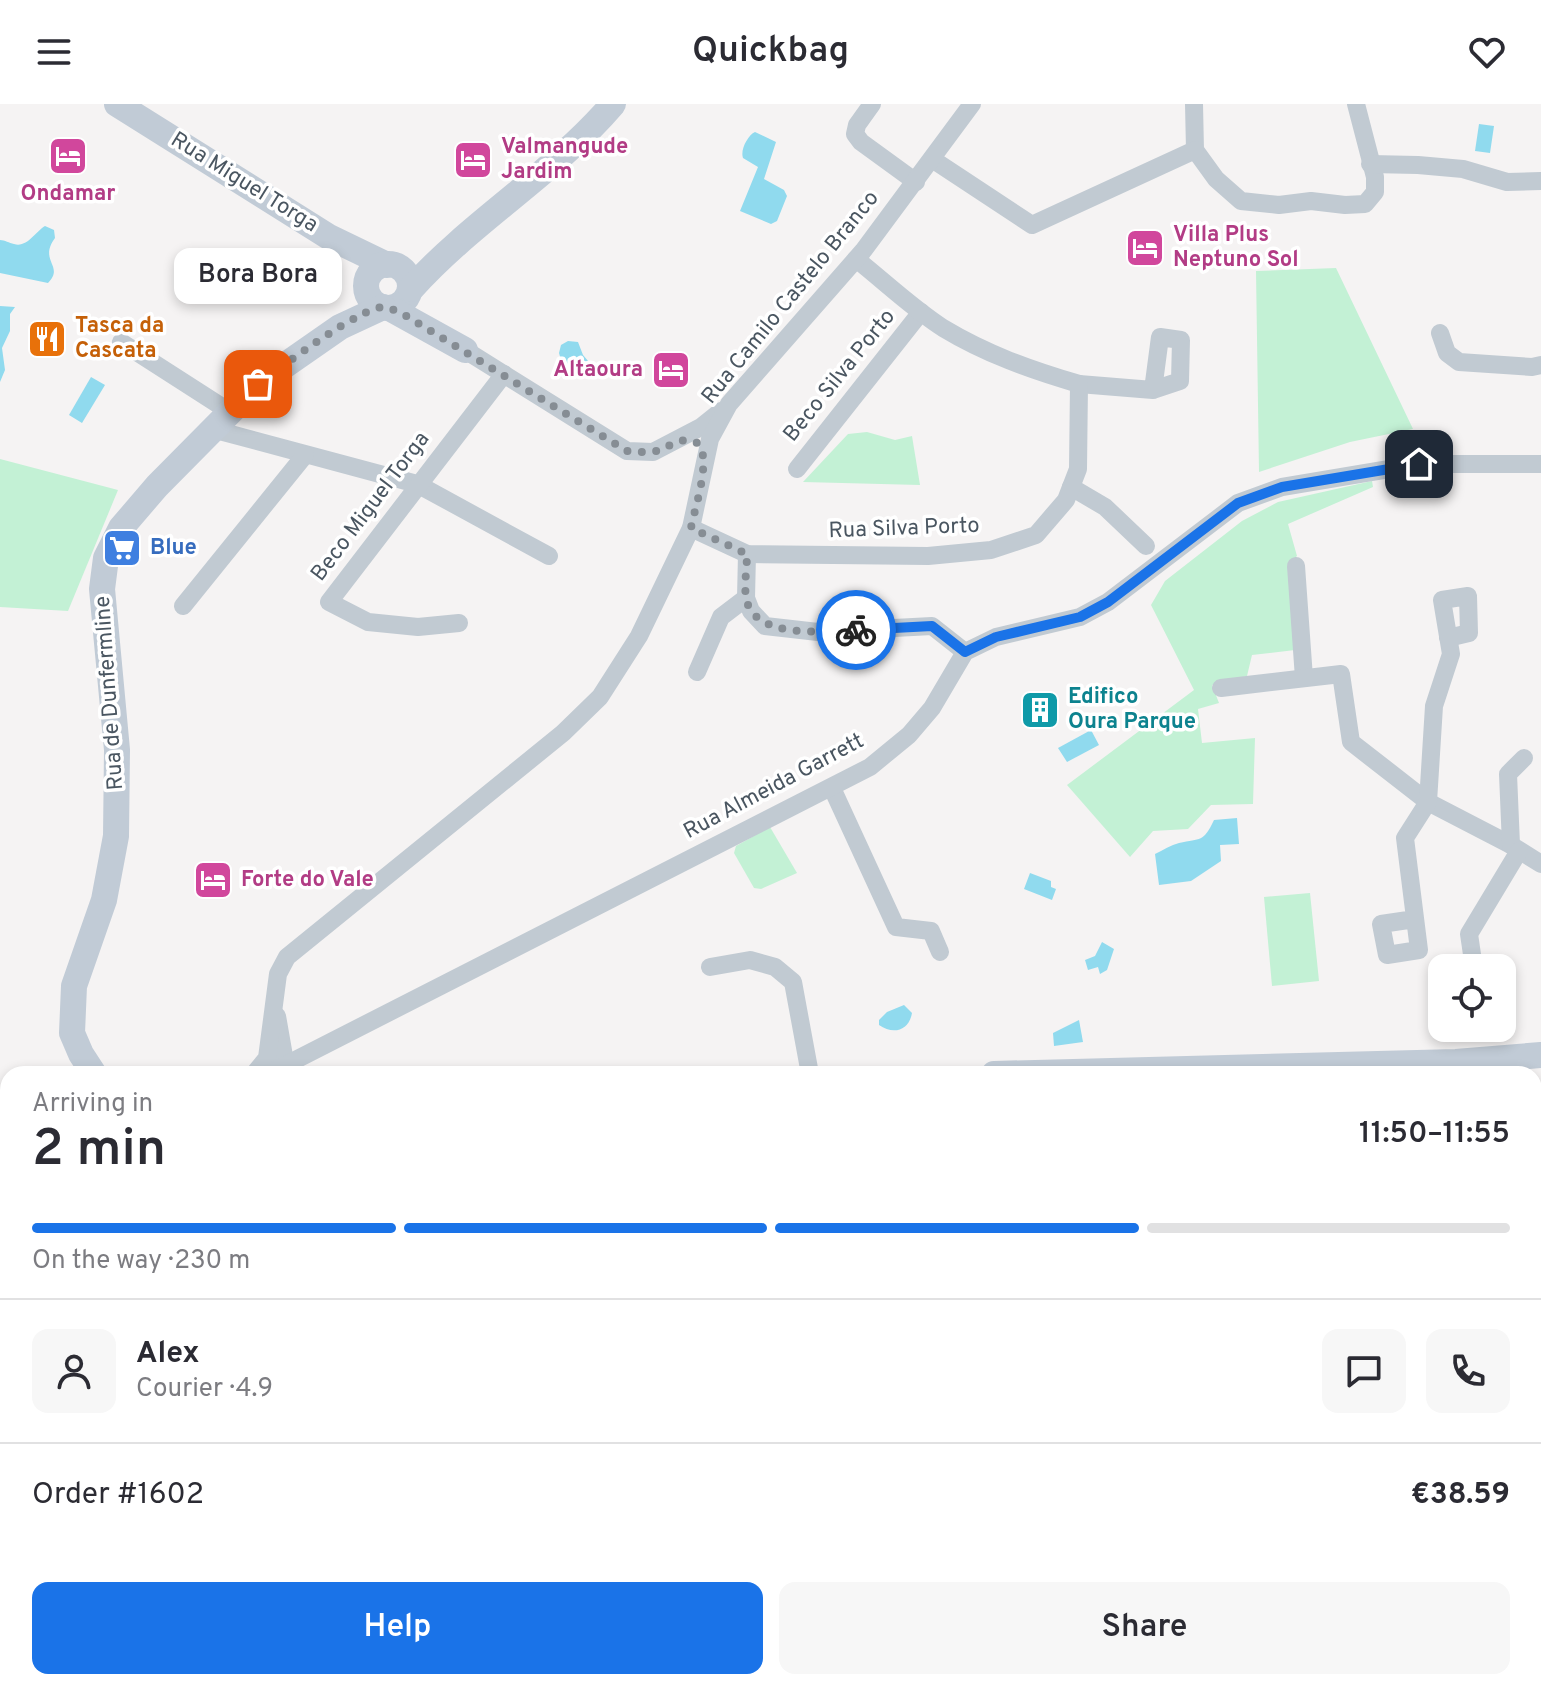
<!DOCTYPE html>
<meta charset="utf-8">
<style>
:root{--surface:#fff;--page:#f7f7f7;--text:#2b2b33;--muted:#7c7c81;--line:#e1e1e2;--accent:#1a73e8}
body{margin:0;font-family:Overpass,sans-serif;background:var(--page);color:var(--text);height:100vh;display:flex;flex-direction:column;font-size:30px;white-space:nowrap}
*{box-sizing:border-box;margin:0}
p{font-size:26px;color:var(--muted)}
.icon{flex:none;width:44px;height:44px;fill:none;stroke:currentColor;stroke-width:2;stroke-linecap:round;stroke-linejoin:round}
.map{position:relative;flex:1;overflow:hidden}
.drawer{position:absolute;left:0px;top:962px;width:1542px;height:624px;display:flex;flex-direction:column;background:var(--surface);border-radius:24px 24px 0 0;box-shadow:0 4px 12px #0003}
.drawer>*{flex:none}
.fabs{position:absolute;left:1428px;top:850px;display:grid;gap:16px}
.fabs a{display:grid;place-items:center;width:88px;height:88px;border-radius:16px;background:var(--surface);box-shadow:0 4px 12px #0003;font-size:40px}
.pin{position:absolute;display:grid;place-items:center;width:68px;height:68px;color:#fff;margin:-34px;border-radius:16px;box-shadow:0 4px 12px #0006}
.courier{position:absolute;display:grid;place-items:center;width:80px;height:80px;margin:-40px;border:6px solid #1a73e8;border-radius:50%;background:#fff;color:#222;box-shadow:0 2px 10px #0007}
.bubble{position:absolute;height:56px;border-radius:16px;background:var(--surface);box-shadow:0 4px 12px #0003;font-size:26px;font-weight:600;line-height:56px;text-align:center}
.overview em{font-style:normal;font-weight:600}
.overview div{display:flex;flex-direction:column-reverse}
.overview{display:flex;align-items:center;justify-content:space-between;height:136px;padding:0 32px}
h1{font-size:52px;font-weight:600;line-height:60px}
.bar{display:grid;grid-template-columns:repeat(4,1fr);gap:12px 8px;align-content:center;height:96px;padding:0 32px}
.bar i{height:10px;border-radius:6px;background:var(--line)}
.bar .active{background:var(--accent)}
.bar p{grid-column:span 4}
.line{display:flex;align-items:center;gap:20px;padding:0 32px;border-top:2px solid var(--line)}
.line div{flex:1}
.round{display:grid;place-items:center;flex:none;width:84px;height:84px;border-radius:16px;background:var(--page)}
.action{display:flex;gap:16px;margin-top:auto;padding:16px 32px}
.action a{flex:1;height:92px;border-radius:16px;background:var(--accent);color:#fff;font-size:32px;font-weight:600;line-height:92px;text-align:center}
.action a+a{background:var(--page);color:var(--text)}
header{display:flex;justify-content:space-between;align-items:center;height:104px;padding:0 32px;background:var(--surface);font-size:36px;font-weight:600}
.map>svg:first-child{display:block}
.green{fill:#c3f1d5}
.water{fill:#90daee}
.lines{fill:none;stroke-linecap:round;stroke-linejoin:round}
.street{stroke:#c1cad2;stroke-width:18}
.secondary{stroke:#c1cbd6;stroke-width:26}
.done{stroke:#868d94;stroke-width:8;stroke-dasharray:0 14.4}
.route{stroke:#1a73e8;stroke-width:10}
.labels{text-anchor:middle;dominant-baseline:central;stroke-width:7;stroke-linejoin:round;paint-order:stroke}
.hotel-label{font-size:22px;font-weight:bold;fill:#b23c85;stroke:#fff;text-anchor:start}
.street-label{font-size:22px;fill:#4a5661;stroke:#fff}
.food-label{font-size:22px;font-weight:bold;fill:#c56008;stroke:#fff;text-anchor:start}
.shop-label{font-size:22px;font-weight:bold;fill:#366cbe;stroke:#fff;text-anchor:start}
.culture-label{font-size:22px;font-weight:bold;fill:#0d838f;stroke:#fff;text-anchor:start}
</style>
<header><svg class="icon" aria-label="menu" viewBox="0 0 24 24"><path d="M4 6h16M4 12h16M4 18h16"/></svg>Quickbag<svg class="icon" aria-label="heart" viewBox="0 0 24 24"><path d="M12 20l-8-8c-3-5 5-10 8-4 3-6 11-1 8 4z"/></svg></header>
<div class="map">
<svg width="1541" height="1586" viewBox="0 0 1541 1586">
<rect width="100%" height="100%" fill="#f5f3f3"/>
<g class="green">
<polygon points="1336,164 1413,325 1350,338 1259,368 1256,167"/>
<polygon points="867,328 895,336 912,332 920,381 803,378 848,330"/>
<polygon points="0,355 118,386 68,507 0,503"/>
<polygon points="1372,377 1373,383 1288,420 1297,452 1289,459 1295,546 1252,551 1247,572 1212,581 1219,599 1198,605 1202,639 1255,634 1253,700 1211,701 1188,725 1153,727 1130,753 1067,681 1194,586 1151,501 1165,477 1242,417 1278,398"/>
<polygon points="770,723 797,769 761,785 754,784 734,749 736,742"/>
<polygon points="1310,789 1319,877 1272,882 1264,793"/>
</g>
<g class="water">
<polygon points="1479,20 1494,22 1490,49 1475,47"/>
<path d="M 755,28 L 776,38 L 764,75 L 784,86 L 787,92 L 777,117 L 771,120 L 740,107 L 758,63 L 743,54 C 740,46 748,31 755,28 Z"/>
<path d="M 45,122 L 54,126 L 55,134 C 38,157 65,162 48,179 L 0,169 L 0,136 C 5,136 9,139 14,140 C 27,144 35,128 45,122 Z"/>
<polygon points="0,202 15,203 10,210 10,227 2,244 5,266 0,278"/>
<polygon points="568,237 578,238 583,251 594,264 592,270 586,270 561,256 559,249 561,241"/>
<polygon points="91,273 105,281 82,319 69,311"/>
<polygon points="1091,626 1099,641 1067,658 1058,644"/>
<path d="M 1237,714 L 1239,740 L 1220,741 L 1221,757 L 1191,777 L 1159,781 L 1155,750 C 1163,746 1171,741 1179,739 C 1201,734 1203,739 1214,716 Z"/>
<polygon points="1030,769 1051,777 1051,783 1056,785 1052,796 1024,785"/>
<polygon points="1102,838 1114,845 1107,866 1100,870 1098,863 1088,866 1085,856 1095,852"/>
<path d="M 904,901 L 912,909 C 909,927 893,931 879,921 L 879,916 L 887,908 Z"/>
<polygon points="1079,916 1083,938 1054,942 1053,929"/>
</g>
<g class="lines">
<g class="street">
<polyline points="872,0 857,21 855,30 861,38 916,78"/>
<polyline points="1194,0 1195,46 1216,75 1241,97 1279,101 1311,97 1345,101 1365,100 1375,88 1375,73 1356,0"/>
<polyline points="932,55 1032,121 1195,46"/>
<polyline points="1370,60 1418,61 1463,65 1507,78 1541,77"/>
<polyline points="1440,229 1447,249 1459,258 1532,263 1541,261"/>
<polyline points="121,238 230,308"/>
<polyline points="465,246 627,347 653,348 701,323 721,307"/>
<polyline points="1079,280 1153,286 1180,277 1181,236 1160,233 1153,286"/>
<polyline points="212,325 417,380 549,452"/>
<polyline points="797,365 921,208"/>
<polyline points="1071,383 1105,403 1146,442"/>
<path d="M 691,424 L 747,450 L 928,452 L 991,446 L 1036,431 L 1066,396 L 1078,365 L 1079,280 C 1031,266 986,250 943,224 C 912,204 885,178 856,155"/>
<polyline points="747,450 746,494 751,507 765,522 818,528 932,522 965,548"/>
<polyline points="1296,462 1304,574"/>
<polyline points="183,502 305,351"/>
<polyline points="459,519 418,523 368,518 329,498 504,270"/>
<polyline points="697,568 721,513 746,494"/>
<polyline points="1221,584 1341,570 1351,638 1428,698 1511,741 1541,760"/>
<polyline points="832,684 896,823 931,827 940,848"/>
<polyline points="1511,741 1508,670 1524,654"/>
<polyline points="1415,815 1381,820 1387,851 1419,846 1405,734 1428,698 1434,602 1451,550 1442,496 1468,492 1469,529 1448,534"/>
<polyline points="710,863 750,856 775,863 793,878 810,970"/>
<polyline points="1474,864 1469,830 1519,747"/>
<polyline points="277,912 284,952 278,965"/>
<polyline points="254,970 267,954 278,870 287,853 563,629 600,593 639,532 691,424 710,335 729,300 863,147 972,0"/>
<polyline points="268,970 870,663 909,631 932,604 965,548 996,533 1080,513 1108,498 1238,399 1282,383 1419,360 1541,360"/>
<polyline points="1534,1088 1541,1080"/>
<polyline points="51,1578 51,1586"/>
<polyline points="205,1578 207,1586"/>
<polyline points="807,1586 815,1578"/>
</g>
<g class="secondary">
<polyline points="117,0 329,133 387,161"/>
<circle cx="388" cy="182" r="22"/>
<path d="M 411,185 C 472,117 553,70 613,0"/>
<polyline points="391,205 465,246"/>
<polyline points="94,970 81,950 72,929 74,882 104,796 116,732 117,646 102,485 106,454 121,424 157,382 258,280 340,223 383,203"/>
<polyline points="994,970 1456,958 1541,951"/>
<polyline points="0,1128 8,1123"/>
</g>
</g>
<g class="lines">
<path class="done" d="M 258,280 C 280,264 361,202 385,203 C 391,204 398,208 403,210 L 627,347 C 635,347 644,349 652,348 C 665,346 674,336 688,336 C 719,336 694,405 691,424 L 747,450 C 747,464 744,480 746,494 C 753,535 825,528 856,526"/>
<polyline class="route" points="856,526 932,522 965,548 996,533 1080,513 1108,498 1238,399 1282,383 1419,360"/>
</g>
<defs>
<g id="hotel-square" transform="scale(2)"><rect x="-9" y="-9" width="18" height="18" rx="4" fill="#d1479c" stroke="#fff"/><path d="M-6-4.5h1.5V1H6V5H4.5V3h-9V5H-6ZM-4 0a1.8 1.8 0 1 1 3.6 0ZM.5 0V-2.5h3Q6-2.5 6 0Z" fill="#fff"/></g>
<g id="restaurant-square" transform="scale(2)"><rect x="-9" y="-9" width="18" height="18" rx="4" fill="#e8710a" stroke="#fff"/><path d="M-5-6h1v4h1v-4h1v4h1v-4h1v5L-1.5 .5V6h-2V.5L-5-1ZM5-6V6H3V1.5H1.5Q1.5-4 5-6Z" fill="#fff"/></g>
<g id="supermarket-square" transform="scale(2)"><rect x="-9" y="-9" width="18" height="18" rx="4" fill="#3f7fe0" stroke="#fff"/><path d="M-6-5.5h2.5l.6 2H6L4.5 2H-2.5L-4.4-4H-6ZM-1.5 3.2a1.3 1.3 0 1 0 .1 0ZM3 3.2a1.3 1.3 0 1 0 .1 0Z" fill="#fff"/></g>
<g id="building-square" transform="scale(2)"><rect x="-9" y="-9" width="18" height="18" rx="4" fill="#0f9aa8" stroke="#fff"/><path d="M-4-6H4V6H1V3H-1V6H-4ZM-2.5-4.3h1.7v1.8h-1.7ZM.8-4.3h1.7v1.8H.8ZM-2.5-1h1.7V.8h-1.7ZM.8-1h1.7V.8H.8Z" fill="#fff"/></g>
</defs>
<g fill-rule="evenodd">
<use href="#hotel-square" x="68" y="52"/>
<use href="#hotel-square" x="473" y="56"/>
<use href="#hotel-square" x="1145" y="144"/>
<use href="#restaurant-square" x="47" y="235"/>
<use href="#hotel-square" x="671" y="266"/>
<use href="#supermarket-square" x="122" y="444"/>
<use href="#building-square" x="1040" y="606"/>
<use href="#hotel-square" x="213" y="776"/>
</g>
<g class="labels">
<g class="hotel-label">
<text x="501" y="43">Valmangude<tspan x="501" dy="25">Jardim</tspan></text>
<text x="68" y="90" text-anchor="middle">Ondamar</text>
<text x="1173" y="131">Villa Plus<tspan x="1173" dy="25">Neptuno Sol</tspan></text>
<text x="643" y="266" text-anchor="end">Altaoura</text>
<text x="241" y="776">Forte do Vale</text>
</g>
<g class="street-label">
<text transform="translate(244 79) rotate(32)">Rua Miguel Torga</text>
<text transform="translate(791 194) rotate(-51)">Rua Camilo Castelo Branco</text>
<text transform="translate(840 272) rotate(-51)">Beco Silva Porto</text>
<text transform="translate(371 403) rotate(-53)">Beco Miguel Torga</text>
<text transform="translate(904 425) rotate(-2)">Rua Silva Porto</text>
<text transform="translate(110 589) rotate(-94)">Rua de Dunfermline</text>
<text transform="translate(774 683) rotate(-28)">Rua Almeida Garrett</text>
</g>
<g class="food-label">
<text x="75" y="222">Tasca da<tspan x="75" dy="25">Cascata</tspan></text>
</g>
<g class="shop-label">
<text x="150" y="444">Blue</text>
</g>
<g class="culture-label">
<text x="1068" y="593">Edifico<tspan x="1068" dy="25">Oura Parque</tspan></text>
</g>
</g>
</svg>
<div class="fabs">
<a><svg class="icon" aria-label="locate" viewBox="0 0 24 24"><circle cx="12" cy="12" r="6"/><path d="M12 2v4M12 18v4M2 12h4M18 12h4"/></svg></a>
</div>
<div class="pin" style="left:258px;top:280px;background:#ea580c"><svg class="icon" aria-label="bag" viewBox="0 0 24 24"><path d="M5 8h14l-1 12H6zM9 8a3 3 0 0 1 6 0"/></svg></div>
<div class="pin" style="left:1419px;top:360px;background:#1f2937"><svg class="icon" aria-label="home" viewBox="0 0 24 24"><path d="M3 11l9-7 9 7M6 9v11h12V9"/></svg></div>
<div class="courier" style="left:856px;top:526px"><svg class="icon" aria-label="bike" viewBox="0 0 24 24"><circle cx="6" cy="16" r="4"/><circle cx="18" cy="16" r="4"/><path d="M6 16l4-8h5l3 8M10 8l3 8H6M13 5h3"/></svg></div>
<div class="bubble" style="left:174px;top:144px;width:168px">Bora Bora</div>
<section class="drawer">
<div class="overview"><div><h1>2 min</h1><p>Arriving in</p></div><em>11:50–11:55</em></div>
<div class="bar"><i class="active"></i><i class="active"></i><i class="active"></i><i></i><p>On the way · 230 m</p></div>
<div class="line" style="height:144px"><a class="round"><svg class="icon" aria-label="person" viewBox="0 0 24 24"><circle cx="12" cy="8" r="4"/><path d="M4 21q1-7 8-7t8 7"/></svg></a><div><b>Alex</b><p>Courier · 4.9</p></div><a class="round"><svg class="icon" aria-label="chat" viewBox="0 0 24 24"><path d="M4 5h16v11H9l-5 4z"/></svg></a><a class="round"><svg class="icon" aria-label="phone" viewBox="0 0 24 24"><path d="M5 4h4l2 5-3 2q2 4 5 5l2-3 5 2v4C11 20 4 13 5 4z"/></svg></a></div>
<div class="line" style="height:104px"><div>Order #1602</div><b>€38.59</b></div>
<div class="action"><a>Help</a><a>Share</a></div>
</section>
</div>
